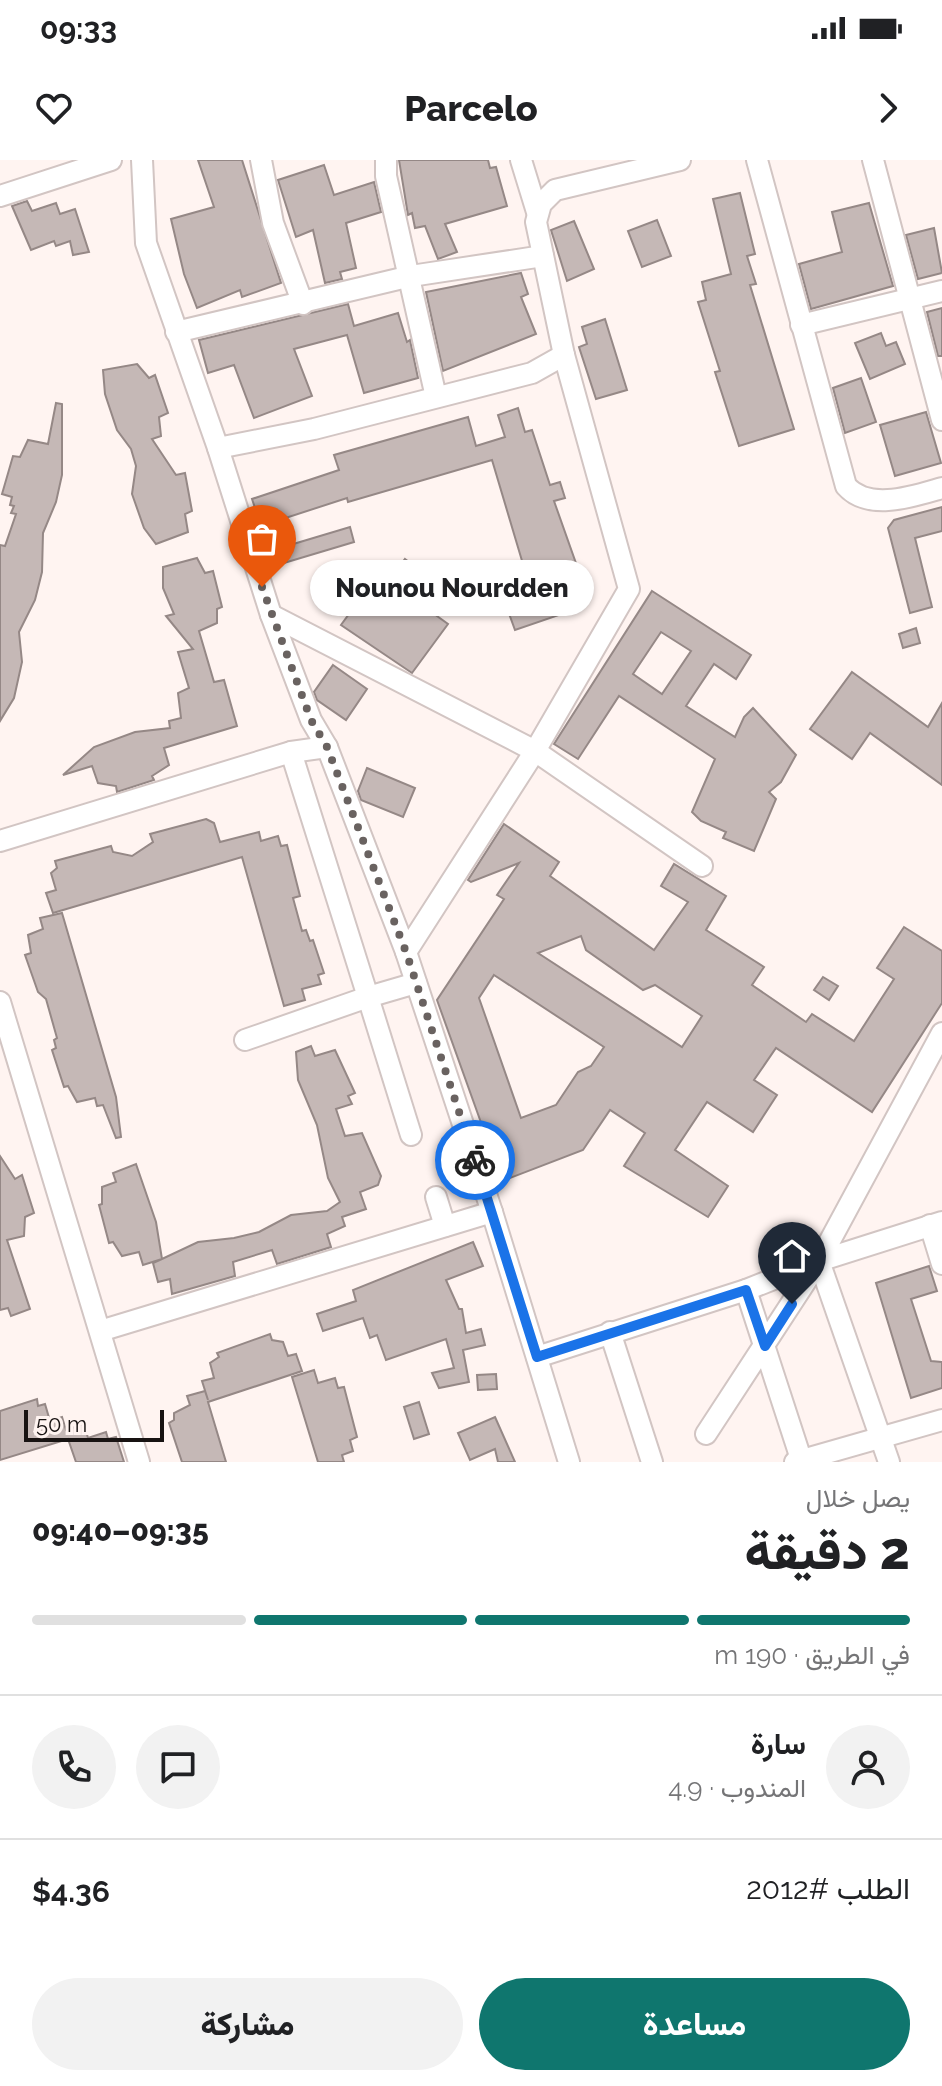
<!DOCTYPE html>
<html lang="ar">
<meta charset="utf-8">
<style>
:root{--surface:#fff;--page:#f2f2f2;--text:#202124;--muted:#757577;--line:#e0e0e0;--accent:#0f766e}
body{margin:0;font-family:Raleway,Vazirmatn,sans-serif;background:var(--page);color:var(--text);direction:rtl;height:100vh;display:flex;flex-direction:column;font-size:30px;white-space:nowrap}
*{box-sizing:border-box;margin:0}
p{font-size:26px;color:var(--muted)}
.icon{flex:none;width:44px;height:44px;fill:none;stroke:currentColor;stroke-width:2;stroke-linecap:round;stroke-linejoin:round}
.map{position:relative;height:1302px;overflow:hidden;direction:ltr}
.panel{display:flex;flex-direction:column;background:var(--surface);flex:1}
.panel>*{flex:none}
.scale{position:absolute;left:24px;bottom:20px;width:140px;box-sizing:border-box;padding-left:8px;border:4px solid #181312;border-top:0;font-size:22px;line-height:28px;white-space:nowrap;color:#181312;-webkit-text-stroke:6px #fff4f1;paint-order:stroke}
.pin{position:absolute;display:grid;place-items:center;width:68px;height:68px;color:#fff;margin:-82px -34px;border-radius:50% 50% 50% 0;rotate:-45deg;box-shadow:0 0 8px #0007}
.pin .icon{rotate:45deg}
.courier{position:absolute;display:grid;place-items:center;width:80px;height:80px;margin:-40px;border:6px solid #1a73e8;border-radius:50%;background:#fff;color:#222;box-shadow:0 2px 10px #0007}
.bubble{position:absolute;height:56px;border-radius:28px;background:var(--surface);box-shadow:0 2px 6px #0004;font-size:26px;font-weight:800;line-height:56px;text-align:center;direction:rtl}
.summary em{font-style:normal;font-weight:800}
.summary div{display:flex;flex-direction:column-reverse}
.summary{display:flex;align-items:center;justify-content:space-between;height:136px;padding:0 32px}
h1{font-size:52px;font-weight:800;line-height:60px}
.bar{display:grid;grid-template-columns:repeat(4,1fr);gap:12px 8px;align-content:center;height:96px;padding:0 32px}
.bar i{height:10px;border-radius:6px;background:var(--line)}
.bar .current{background:var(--accent)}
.bar p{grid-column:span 4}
.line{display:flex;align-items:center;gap:20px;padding:0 32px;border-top:2px solid var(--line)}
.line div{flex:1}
.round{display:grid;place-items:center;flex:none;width:84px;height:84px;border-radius:42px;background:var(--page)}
.cta{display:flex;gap:16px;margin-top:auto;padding:16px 32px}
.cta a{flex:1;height:92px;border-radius:48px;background:var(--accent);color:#fff;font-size:32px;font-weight:800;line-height:92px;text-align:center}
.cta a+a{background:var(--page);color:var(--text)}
.status{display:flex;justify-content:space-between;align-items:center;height:56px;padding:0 40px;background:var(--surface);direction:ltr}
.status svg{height:22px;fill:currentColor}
header{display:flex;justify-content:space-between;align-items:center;height:104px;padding:0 32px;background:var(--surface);font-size:36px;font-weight:800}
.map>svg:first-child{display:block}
.building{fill:#c5b8b6;stroke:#958886;stroke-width:2;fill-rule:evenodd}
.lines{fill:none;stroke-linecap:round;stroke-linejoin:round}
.street-casing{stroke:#d2c5c3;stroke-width:24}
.street{stroke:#fff;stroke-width:20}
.done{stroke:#696260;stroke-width:8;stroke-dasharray:0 14.4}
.route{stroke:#1a73e8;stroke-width:10}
</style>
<div class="status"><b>09:33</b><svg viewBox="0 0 49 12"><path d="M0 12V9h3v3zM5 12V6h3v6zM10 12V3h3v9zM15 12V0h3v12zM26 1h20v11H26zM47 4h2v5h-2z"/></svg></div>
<header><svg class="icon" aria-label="forward" viewBox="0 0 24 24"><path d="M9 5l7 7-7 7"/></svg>Parcelo<svg class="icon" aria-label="heart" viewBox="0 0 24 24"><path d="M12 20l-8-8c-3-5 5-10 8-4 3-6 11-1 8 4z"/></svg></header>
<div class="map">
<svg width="942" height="1302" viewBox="0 0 942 1302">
<rect width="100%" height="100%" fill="#fff4f1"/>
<g class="building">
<polygon points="198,0 242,0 281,123 242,137 240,130 197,148 184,114 171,59 214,47"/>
<polygon points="399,0 488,0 490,8 496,7 507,46 445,64 457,92 438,99 425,66 415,68 412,53 408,55"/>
<polygon points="324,5 334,35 374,22 381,52 346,63 356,108 340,112 342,119 325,123 313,70 296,77 278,20"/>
<polygon points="740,33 755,94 747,96 756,124 750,125 794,269 739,286 715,212 720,211 698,142 706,140 702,122 731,114 713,39"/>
<polygon points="27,41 32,51 56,43 60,54 75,49 89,92 73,95 70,81 56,86 54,81 31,90 12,46"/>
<polygon points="869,43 893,126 811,149 799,104 842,92 832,52"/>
<polygon points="657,60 671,96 642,107 628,71"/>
<polygon points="574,61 594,109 567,121 551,70"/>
<polygon points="934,68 942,113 918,119 906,75"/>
<polygon points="521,113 528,134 521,137 536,174 443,211 426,132"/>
<polygon points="348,144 354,166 398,153 407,182 410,180 418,218 364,233 347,175 294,189 312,236 254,258 234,205 208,213 199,180"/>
<polygon points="942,148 942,196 938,196 927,152"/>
<polygon points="605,159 627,230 596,239 579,187 587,184 582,167"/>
<polygon points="881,173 886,186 896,182 905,204 870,219 855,183"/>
<polygon points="137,204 149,218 155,215 168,253 159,257 161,276 152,279 176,315 185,313 192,351 185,354 188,372 156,384 144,368 132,334 136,306 131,289 117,270 105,234 103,210"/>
<polygon points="861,218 876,262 845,273 833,228"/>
<polygon points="56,243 62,244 62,315 56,342 43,373 42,412 35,440 19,472 22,502 14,538 0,561 0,385 5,386 16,354 11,353 14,346 10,345 12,337 2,334 13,296 20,297 28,280 48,284"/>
<polygon points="518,248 525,272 532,270 550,325 560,322 565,338 554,341 578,409 547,420 559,455 515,470 504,440 531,431 492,300 348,342 347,338 261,366 252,339 339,310 334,295 468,257 476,286 505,277 498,255"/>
<polygon points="926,252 941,303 895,316 880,265"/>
<polygon points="942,347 942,371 915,378 932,447 910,453 888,368 894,360"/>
<polygon points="350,367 354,382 274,406 270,391"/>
<polygon points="197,398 205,413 213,411 222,447 217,449 217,463 199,471 214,522 224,520 237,566 164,588 169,605 152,616 154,620 117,632 116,626 98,623 92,606 63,615 94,587 135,572 170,568 169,561 181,558 178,533 189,528 178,492 193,489 166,456 174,454 163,428 163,407"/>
<polygon points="405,399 453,434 437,456 448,464 412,513 341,465 373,421 383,428"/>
<path d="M 652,431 L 751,495 L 736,519 L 714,504 L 686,546 L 735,577 L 744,557 L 753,548 L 796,595 L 781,622 L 769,632 L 776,639 L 754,691 L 723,678 L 726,672 L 701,661 L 692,652 L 715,599 L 619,536 L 578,599 L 554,584 ZM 661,472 L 691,491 L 662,534 L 633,514 Z"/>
<polygon points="916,468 920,483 903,488 899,474"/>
<polygon points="333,505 367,529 346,560 317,540 314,532"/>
<polygon points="852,512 928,567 942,543 942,625 870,573 852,599 810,569"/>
<polygon points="367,608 415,628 403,657 361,640 358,631"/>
<polygon points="206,659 214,663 220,682 259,672 261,681 278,676 281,686 287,685 300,736 293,738 302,771 306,770 310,781 313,780 324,813 318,815 321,824 302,829 305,840 284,846 242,697 53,753 46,733 56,730 51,713 57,708 55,701 111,686 113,692 132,696 153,682 150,674"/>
<path d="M 504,664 L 559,702 L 550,716 L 654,790 L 688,742 L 661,726 L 674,704 L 726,736 L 706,770 L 764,807 L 752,825 L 806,862 L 812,854 L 854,881 L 894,819 L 877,808 L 904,767 L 942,791 L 942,843 L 872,952 L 776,888 L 754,920 L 777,935 L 753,972 L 707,942 L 675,990 L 728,1026 L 708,1057 L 624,1006 L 645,973 L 610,950 L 583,990 L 502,1021 L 437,840 L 504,739 L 497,735 L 519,703 L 471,722 L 468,720 ZM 581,776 L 586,790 L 643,830 L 655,825 L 702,856 L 682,887 L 538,793 ZM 494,815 L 604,887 L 591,906 L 578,912 L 556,945 L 521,958 L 479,838 Z"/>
<polygon points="62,753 116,937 121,977 116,978 103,945 97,946 95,938 77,942 68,926 64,927 52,890 56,888 54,880 57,878 46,839 38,832 25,795 31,793 28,775 43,769 40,758"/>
<polygon points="823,817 838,826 829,840 814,830"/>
<polygon points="311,886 315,896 335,890 355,933 348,936 352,944 336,949 345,976 362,973 381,1016 378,1025 360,1032 366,1049 342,1057 345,1066 327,1074 331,1087 277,1104 272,1090 233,1102 235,1116 172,1134 170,1119 158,1122 153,1103 162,1099 143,1105 139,1092 122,1096 113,1082 109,1083 99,1045 102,1044 102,1027 116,1022 113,1013 136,1004 156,1062 162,1099 198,1082 234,1078 259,1072 291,1055 327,1051 340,1042 328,1018 317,965 298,920 296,892"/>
<polygon points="0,996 15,1019 22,1015 34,1053 25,1057 24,1076 7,1080 30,1149 11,1156 8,1148 0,1150"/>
<polygon points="473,1082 483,1106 446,1120 459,1149 462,1149 466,1173 481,1169 485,1185 463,1190 469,1222 439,1228 432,1213 454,1208 446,1179 386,1200 377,1175 370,1178 363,1158 323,1171 317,1154 356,1141 353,1130"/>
<polygon points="929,1106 937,1131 911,1139 931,1201 942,1202 942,1228 911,1238 876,1123"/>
<polygon points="270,1174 272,1180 283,1182 288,1196 296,1194 302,1211 208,1242 226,1302 182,1302 169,1263 174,1260 174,1253 190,1245 187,1236 205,1231 208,1240 202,1221 214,1218 210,1203 219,1197 217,1193"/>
<polygon points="314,1210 318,1223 335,1218 338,1228 344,1227 357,1277 350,1280 353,1291 342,1295 344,1302 318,1302 292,1217"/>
<polygon points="496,1214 497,1229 478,1230 477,1215"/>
<polygon points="37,1239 38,1246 45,1244 50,1261 62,1257 66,1270 84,1264 88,1278 106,1272 108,1279 116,1277 124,1302 76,1302 68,1279 0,1300 0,1251"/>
<polygon points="419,1242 429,1274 414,1279 404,1247"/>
<polygon points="495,1257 515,1302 498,1302 495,1289 470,1300 458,1273"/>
</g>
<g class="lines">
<g class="street-casing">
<g id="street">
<polyline points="142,0 146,83 218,288 271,455 311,560 327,587 406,792 492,1052 569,1302"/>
<polyline points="261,0 273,63 303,144"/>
<polyline points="386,0 386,16 436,237"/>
<polyline points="521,0 537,52"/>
<path d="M 757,0 L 846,326 C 869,352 914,336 942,328"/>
<polyline points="873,0 942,260"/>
<polyline points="0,36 111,0"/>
<polyline points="801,165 942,131"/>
<polyline points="176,172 411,116 543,96"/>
<polyline points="218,288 314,269 532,213 564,195"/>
<polyline points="271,455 535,591 629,429 564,195 536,62 541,44 555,30 680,0"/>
<polyline points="0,681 291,592 327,587"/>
<polyline points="406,792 535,591 702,706"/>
<polyline points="0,842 139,1302"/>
<polyline points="245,880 368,837 291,592"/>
<polyline points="411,975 368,837 416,823"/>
<polyline points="436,1037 445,1066"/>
<polyline points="930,1065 942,1104"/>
<polyline points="819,1101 889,1302"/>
<polyline points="746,1130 802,1302"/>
<polyline points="100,1171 492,1052"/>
<polyline points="610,1172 652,1302"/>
<polyline points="537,1197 746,1130 819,1101 942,1062"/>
<polyline points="706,1274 819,1101 942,873"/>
<polyline points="795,1302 942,1260"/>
</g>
</g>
<use href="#street" class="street"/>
</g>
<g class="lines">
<polyline class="done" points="262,427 311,560 327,587 406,792 475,1000"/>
<polyline class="route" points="475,1000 537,1197 746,1130 765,1186 792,1144"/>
</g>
</svg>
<div class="scale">50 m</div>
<div class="pin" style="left:262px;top:427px;background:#ea580c"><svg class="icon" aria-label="bag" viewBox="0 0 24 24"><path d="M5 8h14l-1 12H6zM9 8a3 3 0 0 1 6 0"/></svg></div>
<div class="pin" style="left:792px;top:1144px;background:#1f2937"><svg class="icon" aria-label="home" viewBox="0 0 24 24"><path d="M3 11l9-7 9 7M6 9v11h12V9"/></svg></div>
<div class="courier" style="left:475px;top:1000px"><svg class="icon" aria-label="bike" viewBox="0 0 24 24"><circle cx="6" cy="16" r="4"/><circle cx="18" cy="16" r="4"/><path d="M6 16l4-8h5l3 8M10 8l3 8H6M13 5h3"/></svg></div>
<div class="bubble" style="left:310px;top:400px;width:284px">Nounou Nourdden</div>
</div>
<section class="panel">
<div class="summary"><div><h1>2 دقيقة</h1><p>يصل خلال</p></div><em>09:35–09:40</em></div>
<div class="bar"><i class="current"></i><i class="current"></i><i class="current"></i><i></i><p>في الطريق · 190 m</p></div>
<div class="line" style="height:144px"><a class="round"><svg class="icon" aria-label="person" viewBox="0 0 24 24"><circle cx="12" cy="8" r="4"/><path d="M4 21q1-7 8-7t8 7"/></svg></a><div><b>سارة</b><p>المندوب · 4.9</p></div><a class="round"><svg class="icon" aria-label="chat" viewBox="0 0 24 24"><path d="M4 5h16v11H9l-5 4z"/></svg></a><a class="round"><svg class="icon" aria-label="phone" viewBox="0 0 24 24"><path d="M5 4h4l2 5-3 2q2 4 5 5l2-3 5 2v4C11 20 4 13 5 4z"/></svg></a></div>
<div class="line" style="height:104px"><div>الطلب #2012</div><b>$4.36</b></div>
<div class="cta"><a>مساعدة</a><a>مشاركة</a></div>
</section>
